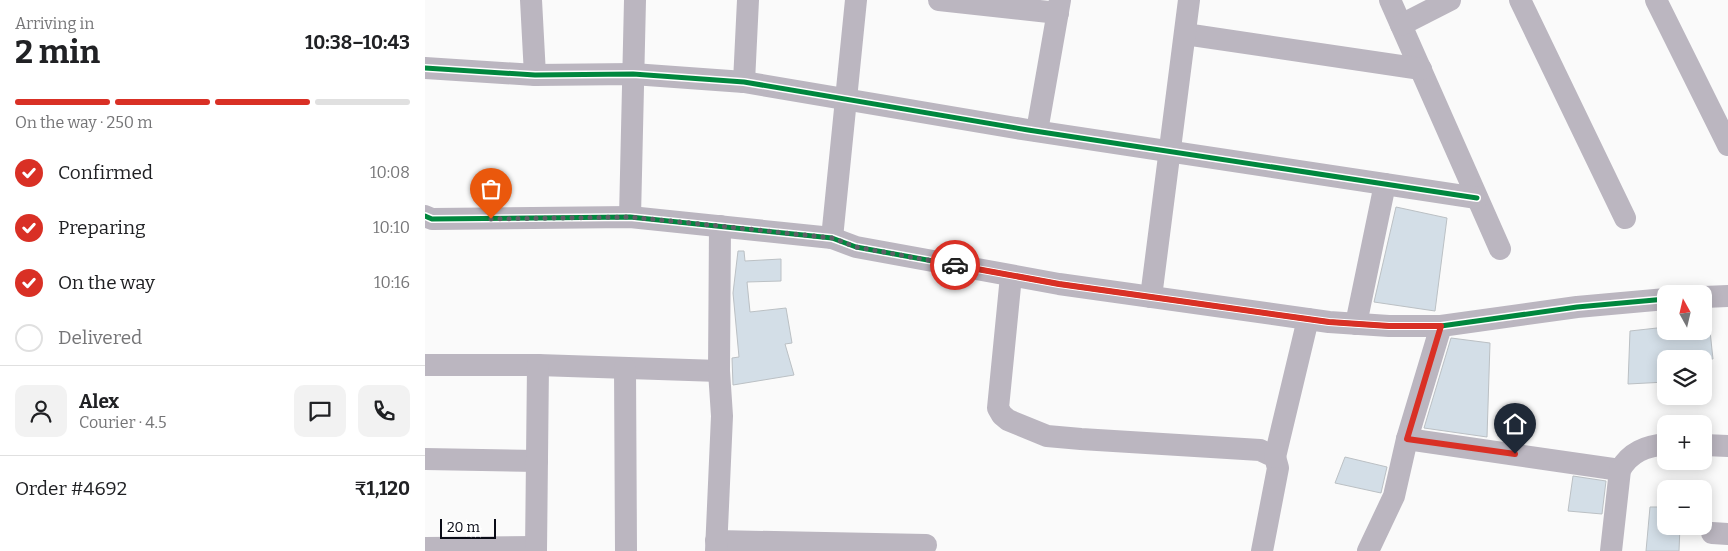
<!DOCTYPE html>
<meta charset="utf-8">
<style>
:root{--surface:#fff;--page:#f2f2f2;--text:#202124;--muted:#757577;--line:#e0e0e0;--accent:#d93025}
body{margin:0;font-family:Bitter,serif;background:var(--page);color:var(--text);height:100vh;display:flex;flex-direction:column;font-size:19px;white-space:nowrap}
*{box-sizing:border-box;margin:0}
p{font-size:16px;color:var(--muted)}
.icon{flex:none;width:28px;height:28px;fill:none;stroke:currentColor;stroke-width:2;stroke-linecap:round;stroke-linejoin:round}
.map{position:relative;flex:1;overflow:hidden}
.drawer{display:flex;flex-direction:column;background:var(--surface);width:425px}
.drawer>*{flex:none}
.needle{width:32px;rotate:352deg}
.tools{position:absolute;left:1232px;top:285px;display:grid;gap:10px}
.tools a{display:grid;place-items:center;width:55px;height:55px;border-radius:10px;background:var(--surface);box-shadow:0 2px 12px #0003;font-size:25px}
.scale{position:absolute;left:15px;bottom:12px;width:56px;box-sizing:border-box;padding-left:5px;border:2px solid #0a0c17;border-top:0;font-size:14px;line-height:18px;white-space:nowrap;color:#0a0c17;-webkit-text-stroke:4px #fff;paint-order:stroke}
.pin{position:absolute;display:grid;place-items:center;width:42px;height:42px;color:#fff;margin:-51px -21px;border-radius:50% 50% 50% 0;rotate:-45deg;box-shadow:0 0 5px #0007}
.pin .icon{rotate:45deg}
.courier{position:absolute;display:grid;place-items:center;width:50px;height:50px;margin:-25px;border:4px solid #d93025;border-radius:50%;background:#fff;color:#222;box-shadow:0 1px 6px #0007}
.overview em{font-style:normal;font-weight:700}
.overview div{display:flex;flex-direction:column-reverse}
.overview{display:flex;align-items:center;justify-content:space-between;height:85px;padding:0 15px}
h1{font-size:32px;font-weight:700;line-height:38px}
.bar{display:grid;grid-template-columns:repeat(4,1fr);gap:8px 5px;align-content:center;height:60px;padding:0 15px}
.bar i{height:6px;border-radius:4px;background:var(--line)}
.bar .on{background:var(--accent)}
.bar p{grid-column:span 4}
.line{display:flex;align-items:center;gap:12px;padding:0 15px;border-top:1px solid var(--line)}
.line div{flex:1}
.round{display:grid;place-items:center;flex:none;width:52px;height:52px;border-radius:10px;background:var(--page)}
ol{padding:0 15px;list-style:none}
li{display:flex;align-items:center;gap:15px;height:55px}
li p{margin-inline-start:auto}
li .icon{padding:5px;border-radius:50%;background:var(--accent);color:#fff;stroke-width:4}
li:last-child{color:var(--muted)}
li i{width:28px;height:28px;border:2px solid var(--line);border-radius:50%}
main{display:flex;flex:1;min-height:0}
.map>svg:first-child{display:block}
.building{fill:#d3dee7;stroke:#bbc0c4}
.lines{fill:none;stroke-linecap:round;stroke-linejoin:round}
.minor{stroke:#bbb6c0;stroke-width:22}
.cycleway-casing{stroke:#fff;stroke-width:8}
.cycleway{stroke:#00873e;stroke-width:5}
.done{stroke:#5e5f66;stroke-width:5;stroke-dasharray:0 9}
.route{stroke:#d93025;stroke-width:6}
</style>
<main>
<section class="drawer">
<div class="overview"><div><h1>2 min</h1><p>Arriving in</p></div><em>10:38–10:43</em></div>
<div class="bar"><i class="on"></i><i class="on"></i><i class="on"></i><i></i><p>On the way · 250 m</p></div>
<ol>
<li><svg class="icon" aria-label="check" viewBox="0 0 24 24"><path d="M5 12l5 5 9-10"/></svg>Confirmed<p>10:08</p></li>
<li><svg class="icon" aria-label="check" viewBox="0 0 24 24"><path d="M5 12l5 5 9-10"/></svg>Preparing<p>10:10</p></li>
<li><svg class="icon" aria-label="check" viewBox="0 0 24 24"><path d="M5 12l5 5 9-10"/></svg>On the way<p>10:16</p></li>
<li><i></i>Delivered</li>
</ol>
<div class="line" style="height:90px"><a class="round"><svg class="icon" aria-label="person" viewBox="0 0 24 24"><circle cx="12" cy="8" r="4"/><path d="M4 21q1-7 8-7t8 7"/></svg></a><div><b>Alex</b><p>Courier · 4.5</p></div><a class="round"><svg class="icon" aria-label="chat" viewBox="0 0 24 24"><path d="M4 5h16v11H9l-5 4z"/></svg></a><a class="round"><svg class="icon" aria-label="phone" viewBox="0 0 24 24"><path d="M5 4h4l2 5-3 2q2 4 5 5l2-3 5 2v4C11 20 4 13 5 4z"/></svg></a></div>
<div class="line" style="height:65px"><div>Order #4692</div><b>₹1,120</b></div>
</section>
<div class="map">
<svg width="1303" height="551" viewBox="0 0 1303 551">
<rect width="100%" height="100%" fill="#fafafa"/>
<g class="building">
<polygon points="971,207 1022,218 1010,311 949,302"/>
<polygon points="313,251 319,251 320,261 356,259 356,281 322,282 325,312 361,308 367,343 360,344 369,375 308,385 307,358 314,357 308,293"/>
<polygon points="1241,327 1241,331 1285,331 1288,359 1241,359 1241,382 1203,384 1205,331"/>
<polygon points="1026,338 1065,343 1062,437 999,428"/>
<polygon points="920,457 962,467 956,493 910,483"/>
<polygon points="1148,476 1181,481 1177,514 1143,511"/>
<polygon points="1225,507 1241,507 1241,526 1255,526 1254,551 1221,551"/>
</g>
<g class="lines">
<g class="minor">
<polyline points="106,0 110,75"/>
<polyline points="514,0 633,13"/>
<polyline points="965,0 1075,249"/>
<polyline points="1095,0 1200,218"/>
<polyline points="1231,0 1303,145"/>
<polyline points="976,25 1025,0"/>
<polyline points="760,34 996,69"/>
<polyline points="0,68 110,75 208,74 319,82 603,130 1052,198"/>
<polyline points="319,82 323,0"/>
<polyline points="612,131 635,0"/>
<polyline points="0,216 7,219 205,217 407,238 431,247 634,284 904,322 964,326 1016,326 1152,307 1241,299"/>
<polyline points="205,217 210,0"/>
<polyline points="407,238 431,0"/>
<polyline points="586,276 573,408 577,415 583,420 622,436 656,439 835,450 850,457 853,468 837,551"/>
<polyline points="726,297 764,0"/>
<polyline points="1279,297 1303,296"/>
<polyline points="931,324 960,184"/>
<polyline points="0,365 113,365 294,371"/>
<polyline points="200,368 201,551"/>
<polyline points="982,439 1195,470"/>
<polyline points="1279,445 1303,446"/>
<polyline points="850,457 883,319"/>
<polyline points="0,459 112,461"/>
<polyline points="1287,533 1303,534"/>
<polyline points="291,541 501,545"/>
<polyline points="0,548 110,547"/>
<polyline points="111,551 113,365"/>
<polyline points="291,551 297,416 294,371 295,226"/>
<polyline points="943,551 969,496 982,439 1016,326"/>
<path d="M 1186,551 L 1195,470 C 1205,452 1221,446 1241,444"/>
</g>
<g class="cycleway-casing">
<g id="cycleway">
<polyline points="0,68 110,75 208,74 319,82 603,130 1052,198"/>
<polyline points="0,216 7,219 205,217 407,238 431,247 634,284 904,322 964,326 1016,326 1152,307 1241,299"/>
</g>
</g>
<use href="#cycleway" class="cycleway"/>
</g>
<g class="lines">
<polyline class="done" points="66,219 205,217 295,226 407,238 431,247 530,265"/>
<polyline class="route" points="530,265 634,284 904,322 964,326 1016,326 982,439 1090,454"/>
</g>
</svg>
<div class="tools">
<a><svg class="needle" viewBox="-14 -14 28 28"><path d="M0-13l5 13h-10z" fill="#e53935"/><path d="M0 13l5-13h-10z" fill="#757577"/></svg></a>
<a><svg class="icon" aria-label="layers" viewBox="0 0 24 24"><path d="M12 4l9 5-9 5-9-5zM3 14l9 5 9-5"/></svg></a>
<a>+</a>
<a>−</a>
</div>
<div class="scale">20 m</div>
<div class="pin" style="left:66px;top:219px;background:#ea580c"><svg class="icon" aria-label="bag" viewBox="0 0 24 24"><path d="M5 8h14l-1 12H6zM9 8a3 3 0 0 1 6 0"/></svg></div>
<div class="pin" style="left:1090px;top:454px;background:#1f2937"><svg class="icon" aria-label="home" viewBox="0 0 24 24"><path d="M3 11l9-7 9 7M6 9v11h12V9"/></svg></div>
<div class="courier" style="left:530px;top:265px"><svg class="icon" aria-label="car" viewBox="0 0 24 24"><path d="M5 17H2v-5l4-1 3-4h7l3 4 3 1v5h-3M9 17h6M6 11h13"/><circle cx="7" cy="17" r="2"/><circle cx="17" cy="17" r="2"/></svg></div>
</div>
</main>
